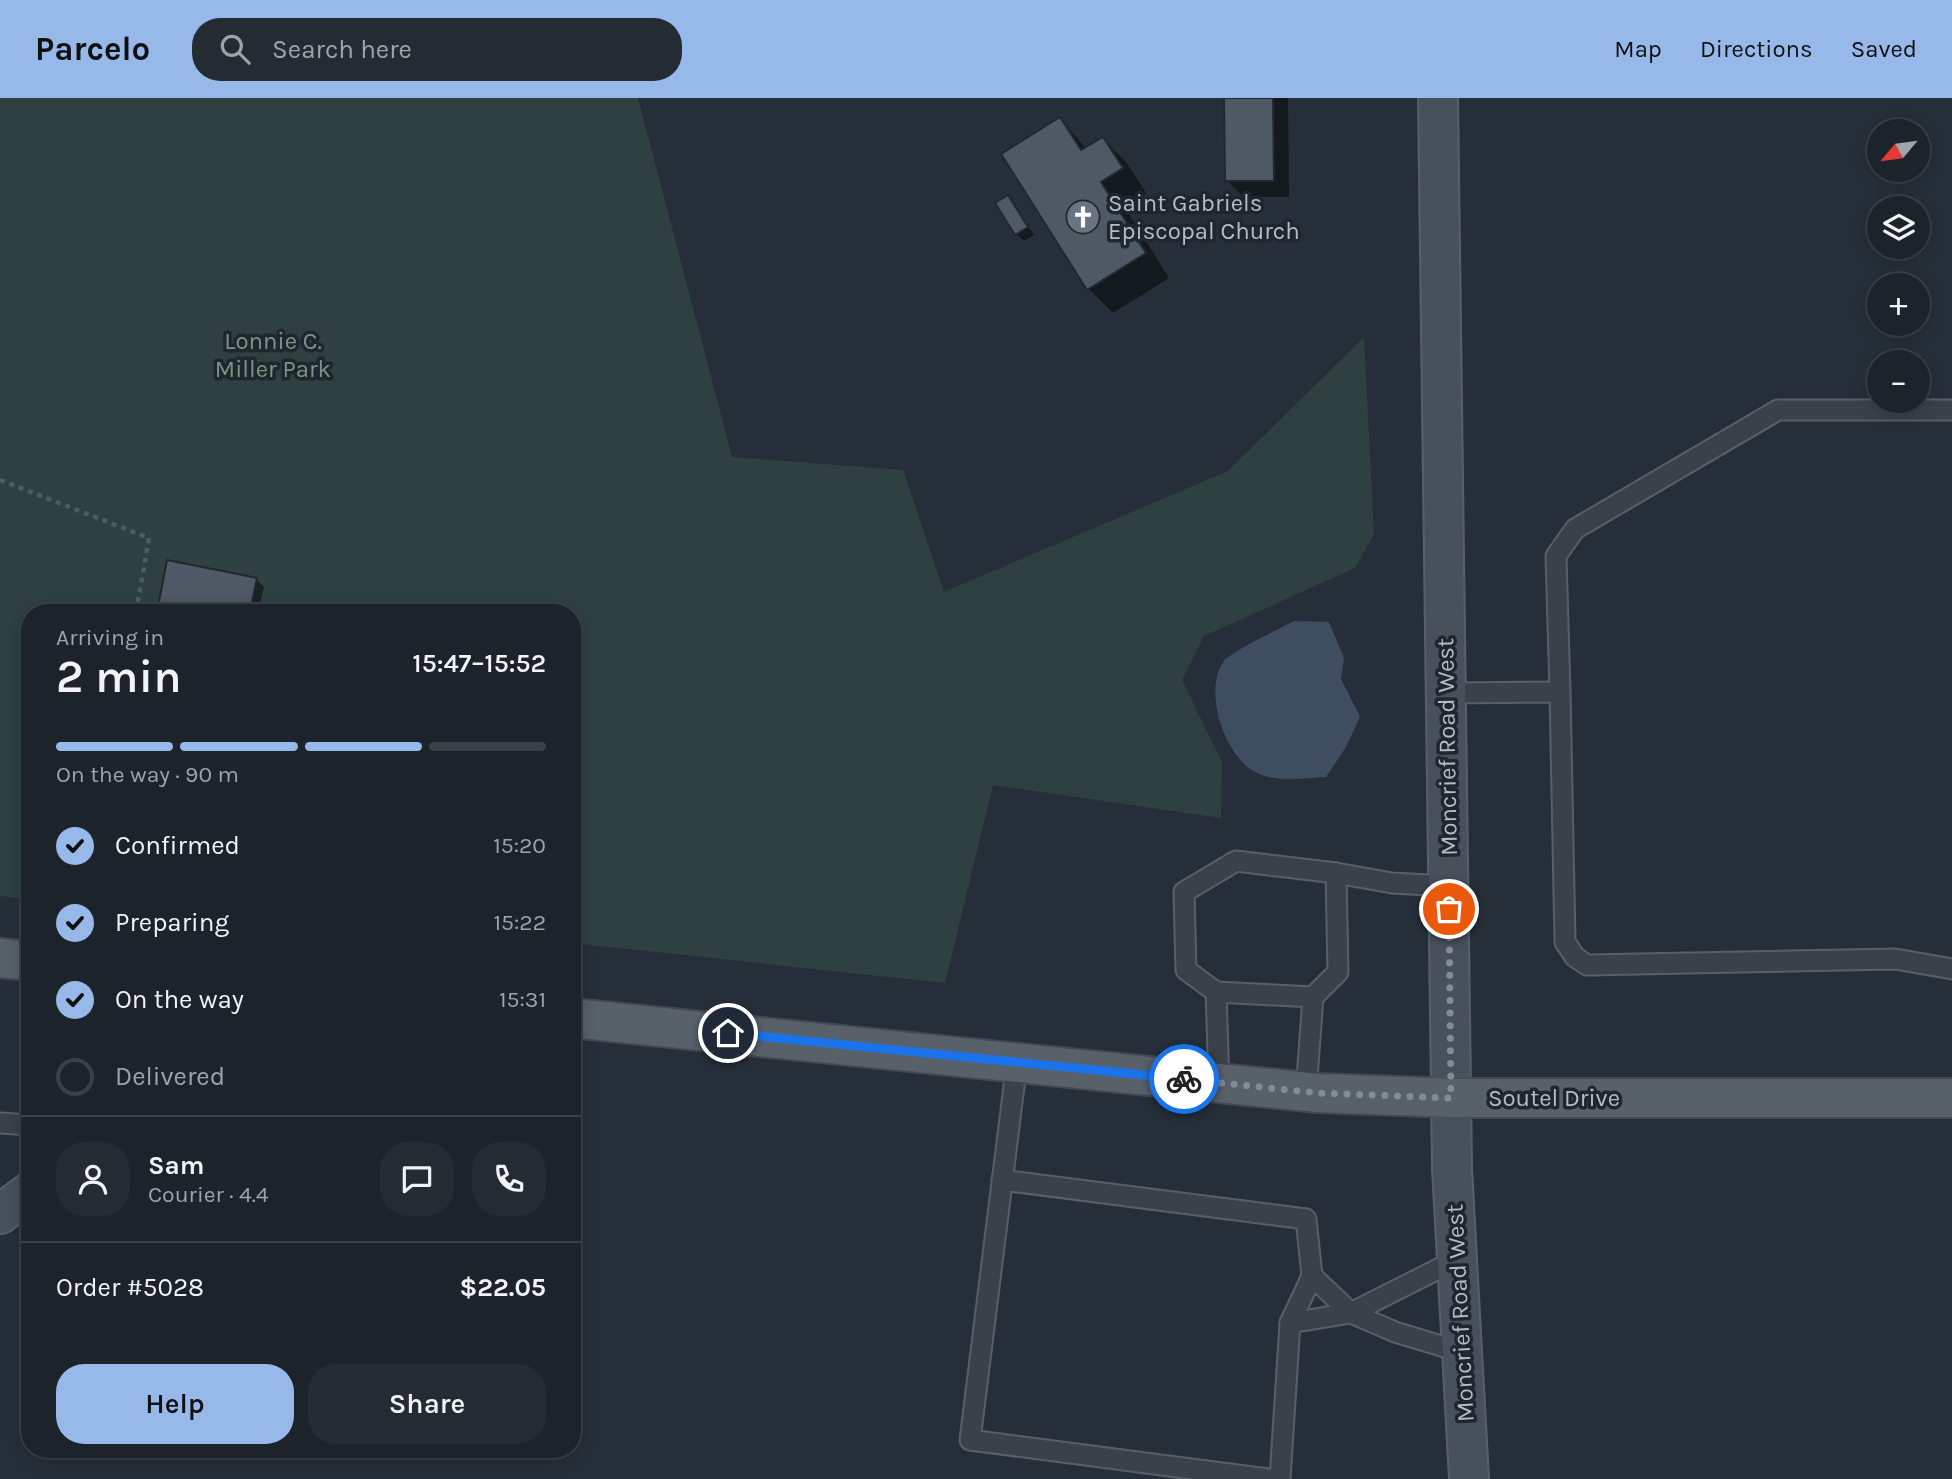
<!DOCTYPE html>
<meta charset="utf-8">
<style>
:root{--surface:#1c232b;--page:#252b33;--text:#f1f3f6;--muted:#a0a4a9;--line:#3a4047;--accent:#96b9ea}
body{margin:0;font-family:Karla,sans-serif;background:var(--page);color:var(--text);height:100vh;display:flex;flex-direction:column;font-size:26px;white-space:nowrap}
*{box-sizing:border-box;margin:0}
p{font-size:23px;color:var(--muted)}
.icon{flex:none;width:38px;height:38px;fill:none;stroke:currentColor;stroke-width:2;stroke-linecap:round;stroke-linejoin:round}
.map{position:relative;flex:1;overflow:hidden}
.details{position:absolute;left:21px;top:506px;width:560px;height:854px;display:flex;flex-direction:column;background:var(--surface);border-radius:28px;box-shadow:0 4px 18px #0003,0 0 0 2px var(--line)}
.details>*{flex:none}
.needle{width:46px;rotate:241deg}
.buttons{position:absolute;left:1867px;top:21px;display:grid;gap:14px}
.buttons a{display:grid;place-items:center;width:63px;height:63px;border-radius:50%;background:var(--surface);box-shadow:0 4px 18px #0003,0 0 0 2px var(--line);font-size:35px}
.pin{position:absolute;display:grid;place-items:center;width:60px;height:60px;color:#fff;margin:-30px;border:4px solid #fff;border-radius:50%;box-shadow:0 2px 7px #0007}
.courier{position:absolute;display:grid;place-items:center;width:70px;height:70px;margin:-35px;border:5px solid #1a73e8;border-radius:50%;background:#fff;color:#222;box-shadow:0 2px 9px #0007}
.summary em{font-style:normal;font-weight:600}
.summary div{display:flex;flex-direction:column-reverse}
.summary{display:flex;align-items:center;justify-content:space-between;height:119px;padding:0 35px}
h1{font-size:46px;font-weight:600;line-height:52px}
.bar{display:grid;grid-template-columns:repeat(4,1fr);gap:10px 7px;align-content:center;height:84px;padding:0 35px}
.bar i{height:9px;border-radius:5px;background:var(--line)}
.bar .on{background:var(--accent)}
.bar p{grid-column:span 4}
.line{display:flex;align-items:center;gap:18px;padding:0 35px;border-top:2px solid var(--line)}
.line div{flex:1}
.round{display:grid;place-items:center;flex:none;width:74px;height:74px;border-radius:28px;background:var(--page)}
ol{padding:0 35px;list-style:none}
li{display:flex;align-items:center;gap:21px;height:77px}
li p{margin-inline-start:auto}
li .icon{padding:7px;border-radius:50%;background:var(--accent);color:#111;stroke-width:4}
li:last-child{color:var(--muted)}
li i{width:38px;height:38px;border:4px solid var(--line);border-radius:50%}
.action{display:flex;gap:14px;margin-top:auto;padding:14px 35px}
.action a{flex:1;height:80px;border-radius:28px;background:var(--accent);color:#111;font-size:28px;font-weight:600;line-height:80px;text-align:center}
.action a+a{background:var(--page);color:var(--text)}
header{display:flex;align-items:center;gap:42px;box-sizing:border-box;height:98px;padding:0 35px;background:var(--accent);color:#111}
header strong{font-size:33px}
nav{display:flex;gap:38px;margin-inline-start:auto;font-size:24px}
.search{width:490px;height:63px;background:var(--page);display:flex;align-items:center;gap:18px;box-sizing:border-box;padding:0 24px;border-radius:28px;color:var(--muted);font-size:26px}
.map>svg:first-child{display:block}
.green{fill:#2e4040}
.water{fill:#3e4d60}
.shadow{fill:#0007}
.building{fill:#4f5965;stroke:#212831;stroke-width:2}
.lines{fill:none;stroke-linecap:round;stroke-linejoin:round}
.lane-casing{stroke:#585f68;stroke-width:23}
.secondary-casing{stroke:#585f68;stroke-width:42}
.primary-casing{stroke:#434a53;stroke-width:42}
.path{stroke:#4d5d5e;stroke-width:4.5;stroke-dasharray:5 5;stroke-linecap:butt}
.lane{stroke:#3a414a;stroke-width:19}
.secondary{stroke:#48505c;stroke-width:38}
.primary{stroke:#58606a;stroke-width:38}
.done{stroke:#838b94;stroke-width:7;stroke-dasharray:0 12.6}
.route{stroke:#1a73e8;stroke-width:9}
.labels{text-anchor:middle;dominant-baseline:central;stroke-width:7;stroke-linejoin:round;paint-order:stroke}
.poi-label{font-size:24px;fill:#b5bcc5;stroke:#1f262f;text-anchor:start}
.park-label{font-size:24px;fill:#77987e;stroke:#1f262f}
.street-label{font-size:24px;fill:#b5bcc5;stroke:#1f262f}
</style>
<header>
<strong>Parcelo</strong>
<div class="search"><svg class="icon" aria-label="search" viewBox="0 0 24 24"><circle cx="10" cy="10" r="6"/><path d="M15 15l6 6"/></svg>Search here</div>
<nav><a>Map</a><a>Directions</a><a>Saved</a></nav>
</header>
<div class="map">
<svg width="1952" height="1381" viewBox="0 0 1952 1381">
<rect width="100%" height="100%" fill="#262f39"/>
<polygon class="green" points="0,0 638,0 732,359 903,372 944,494 1228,373 1364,239 1374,436 1355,470 1204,538 1182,582 1222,664 1221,720 993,687 945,885 572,845 572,514 30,514 30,801 0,798"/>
<path class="water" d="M 1294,523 L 1329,524 L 1344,560 L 1341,581 L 1360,619 L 1346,649 L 1326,679 C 1306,680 1277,685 1257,675 C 1225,660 1202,593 1224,563 C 1230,554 1281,530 1294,523 Z"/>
<g class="shadow">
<polygon points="1226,0 1288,0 1289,99 1243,99 1227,82"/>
<polygon points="1060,21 1087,51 1103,41 1127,65 1146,95 1124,108 1169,180 1113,215 1089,191 1004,56"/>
<polygon points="1008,99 1034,137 1024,143 1016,136"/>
<polygon points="169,464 256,481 264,489 258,514 159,514"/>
</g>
<g class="building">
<polygon points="1224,0 1273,0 1274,83 1225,83"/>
<polygon points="1060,19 1081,52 1103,39 1123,70 1101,84 1146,155 1087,192 1001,56"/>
<polygon points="1008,97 1028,129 1015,137 995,105"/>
<polygon points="167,462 257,480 250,514 157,514"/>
</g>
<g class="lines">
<g class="lane-casing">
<g id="lane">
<polyline points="1560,594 1556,458 1575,431 1778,312 1952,312"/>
<polyline points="1446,595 1560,594 1565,844 1575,859 1587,867 1895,861 1952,871"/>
<polyline points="1216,894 1186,872 1184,794 1236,763 1336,775"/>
<polyline points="1313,899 1338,874 1336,775 1392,785 1449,788"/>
<polyline points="1017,964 970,1342 1268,1381"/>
<polyline points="1219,985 1216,894 1313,899 1306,994"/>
<polyline points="0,1025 30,1027"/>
<polyline points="1002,1082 1306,1121 1312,1178 1351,1215 1395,1234 1461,1254"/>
<polyline points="1290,1225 1312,1178"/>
<polyline points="1280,1381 1290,1225 1351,1215 1456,1162"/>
</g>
</g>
<g class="secondary-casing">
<g id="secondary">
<polyline points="1438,0 1452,1070 1469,1381"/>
<polyline points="0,1116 30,1094"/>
</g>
</g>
<g class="primary-casing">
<g id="primary">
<polyline points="0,860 30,863"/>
<polyline points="572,920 1318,995 1452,1000 1952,1000"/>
</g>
</g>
<polyline class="path" points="0,382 149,440 136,514"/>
<use href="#lane" class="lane"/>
<use href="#secondary" class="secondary"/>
<use href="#primary" class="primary"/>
</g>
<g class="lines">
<polyline class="done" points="1184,981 1318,995 1451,1000 1449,811"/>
<polyline class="route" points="728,935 1184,981"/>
</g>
<defs>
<g id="church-disc" transform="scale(1.75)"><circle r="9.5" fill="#6b7280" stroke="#1f262f"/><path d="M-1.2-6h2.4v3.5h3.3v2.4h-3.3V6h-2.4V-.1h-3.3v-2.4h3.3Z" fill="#fff"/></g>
</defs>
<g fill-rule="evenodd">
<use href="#church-disc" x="1083" y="119"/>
</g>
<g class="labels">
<g class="poi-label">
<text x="1108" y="105">Saint Gabriels<tspan x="1108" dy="28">Episcopal Church</tspan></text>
</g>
<g class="park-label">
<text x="273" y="243">Lonnie C.<tspan x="273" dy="28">Miller Park</tspan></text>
</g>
<g class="street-label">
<text transform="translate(1447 649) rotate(-91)">Moncrief Road West</text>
<text x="1554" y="1000">Soutel Drive</text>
<text transform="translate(1460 1215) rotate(-93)">Moncrief Road West</text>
</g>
</g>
</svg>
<div class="buttons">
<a><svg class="needle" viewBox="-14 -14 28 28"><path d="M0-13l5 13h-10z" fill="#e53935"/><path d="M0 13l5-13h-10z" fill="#a0a4a9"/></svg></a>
<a><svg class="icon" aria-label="layers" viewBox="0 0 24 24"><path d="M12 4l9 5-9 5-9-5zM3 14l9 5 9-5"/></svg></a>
<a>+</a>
<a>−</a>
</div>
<div class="pin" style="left:1449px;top:811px;background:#ea580c"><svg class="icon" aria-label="bag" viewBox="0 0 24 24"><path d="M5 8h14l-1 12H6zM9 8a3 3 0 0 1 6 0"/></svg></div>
<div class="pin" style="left:728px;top:935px;background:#1f2937"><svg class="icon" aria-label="home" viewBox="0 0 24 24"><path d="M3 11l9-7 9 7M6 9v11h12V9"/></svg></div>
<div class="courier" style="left:1184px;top:981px"><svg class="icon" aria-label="bike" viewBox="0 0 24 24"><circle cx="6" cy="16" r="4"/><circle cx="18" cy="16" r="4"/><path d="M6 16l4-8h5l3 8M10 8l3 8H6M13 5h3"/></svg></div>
<section class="details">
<div class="summary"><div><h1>2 min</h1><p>Arriving in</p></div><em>15:47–15:52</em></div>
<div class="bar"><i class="on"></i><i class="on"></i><i class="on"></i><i></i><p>On the way · 90 m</p></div>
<ol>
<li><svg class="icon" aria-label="check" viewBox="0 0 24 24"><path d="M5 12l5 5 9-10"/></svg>Confirmed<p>15:20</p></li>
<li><svg class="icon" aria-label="check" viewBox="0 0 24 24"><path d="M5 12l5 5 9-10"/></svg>Preparing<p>15:22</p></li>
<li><svg class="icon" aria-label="check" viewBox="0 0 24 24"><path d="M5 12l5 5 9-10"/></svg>On the way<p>15:31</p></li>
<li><i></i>Delivered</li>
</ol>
<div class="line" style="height:126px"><a class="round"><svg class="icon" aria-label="person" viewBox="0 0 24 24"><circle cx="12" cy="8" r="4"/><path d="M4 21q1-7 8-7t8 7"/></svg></a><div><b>Sam</b><p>Courier · 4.4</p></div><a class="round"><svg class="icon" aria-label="chat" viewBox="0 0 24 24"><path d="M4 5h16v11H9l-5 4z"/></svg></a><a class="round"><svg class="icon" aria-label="phone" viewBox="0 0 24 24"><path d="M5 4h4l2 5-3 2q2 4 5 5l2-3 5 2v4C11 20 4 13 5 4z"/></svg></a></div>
<div class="line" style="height:91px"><div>Order #5028</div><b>$22.05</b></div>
<div class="action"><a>Help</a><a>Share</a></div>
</section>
</div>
